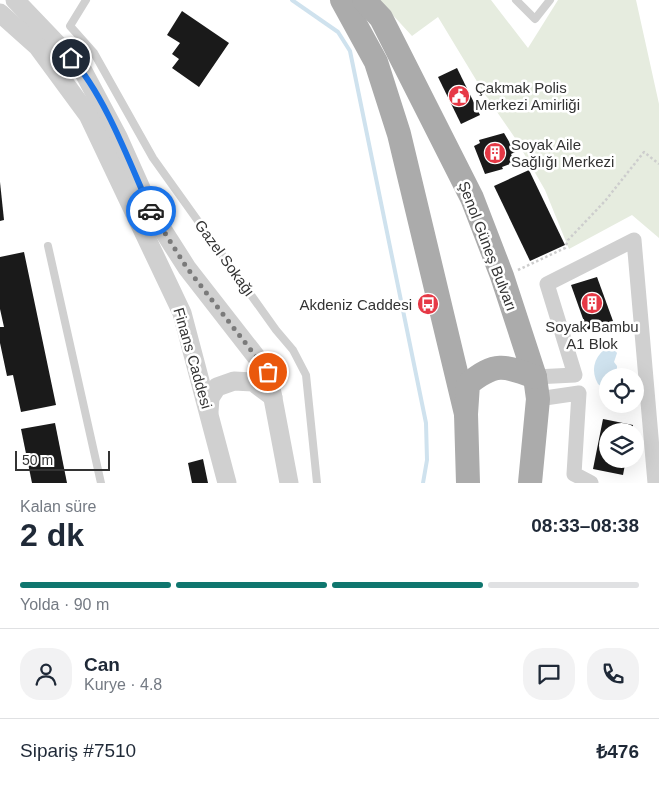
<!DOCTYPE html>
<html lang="tr">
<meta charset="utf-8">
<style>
:root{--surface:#fff;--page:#f2f2f3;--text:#1f2937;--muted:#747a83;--line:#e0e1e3;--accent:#0f766e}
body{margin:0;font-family:Arial,sans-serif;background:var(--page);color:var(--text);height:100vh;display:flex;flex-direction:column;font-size:19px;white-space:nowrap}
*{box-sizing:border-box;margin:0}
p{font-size:16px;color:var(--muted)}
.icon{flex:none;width:28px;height:28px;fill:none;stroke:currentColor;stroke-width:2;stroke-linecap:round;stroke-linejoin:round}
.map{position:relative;height:483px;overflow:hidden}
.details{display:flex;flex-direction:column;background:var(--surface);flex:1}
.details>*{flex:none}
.controls{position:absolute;left:599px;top:368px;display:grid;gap:10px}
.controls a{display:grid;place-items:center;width:45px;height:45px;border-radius:50%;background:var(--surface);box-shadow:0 5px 20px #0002;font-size:25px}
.scale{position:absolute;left:15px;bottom:12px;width:95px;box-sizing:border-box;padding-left:5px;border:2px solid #333;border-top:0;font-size:14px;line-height:18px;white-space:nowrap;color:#333;-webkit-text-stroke:4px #fff;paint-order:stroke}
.pin{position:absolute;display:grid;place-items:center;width:42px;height:42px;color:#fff;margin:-21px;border:2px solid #fff;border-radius:50%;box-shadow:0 1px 5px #0007}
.courier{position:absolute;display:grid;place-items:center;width:50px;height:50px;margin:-25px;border:4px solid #1a73e8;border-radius:50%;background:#fff;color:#222;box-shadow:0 1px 6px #0007}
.head em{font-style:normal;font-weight:700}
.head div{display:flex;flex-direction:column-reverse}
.head{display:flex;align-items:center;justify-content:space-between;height:85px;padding:0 20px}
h1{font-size:32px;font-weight:700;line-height:38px}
.bar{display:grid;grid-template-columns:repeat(4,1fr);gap:8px 5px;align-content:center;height:60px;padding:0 20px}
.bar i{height:6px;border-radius:4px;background:var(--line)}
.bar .current{background:var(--accent)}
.bar p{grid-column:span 4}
.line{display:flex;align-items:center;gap:12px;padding:0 20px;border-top:1px solid var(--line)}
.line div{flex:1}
.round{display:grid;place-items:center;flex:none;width:52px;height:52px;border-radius:20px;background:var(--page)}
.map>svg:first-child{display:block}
.green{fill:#e6ecdf}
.water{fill:#cfe2ee}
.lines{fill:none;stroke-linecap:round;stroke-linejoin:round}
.stream{stroke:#cfe2ee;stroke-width:4}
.building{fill:#1a1a1a}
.path{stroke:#cdcdcd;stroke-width:2.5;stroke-dasharray:2.5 2.5;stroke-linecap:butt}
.service{stroke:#d0d0d0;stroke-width:8}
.minor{stroke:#d0d0d0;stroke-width:15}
.tertiary{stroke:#d0d0d0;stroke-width:19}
.primary{stroke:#ababab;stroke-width:24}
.done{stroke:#7a7a7a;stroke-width:5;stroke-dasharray:0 9}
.route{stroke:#1a73e8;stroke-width:6}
.labels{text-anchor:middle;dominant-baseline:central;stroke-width:5;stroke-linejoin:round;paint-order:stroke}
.poi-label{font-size:15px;fill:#333;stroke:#fff;text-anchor:start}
.street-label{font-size:15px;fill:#333;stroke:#fff}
</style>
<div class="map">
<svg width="659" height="483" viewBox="0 0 659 483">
<rect width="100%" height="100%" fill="#fff"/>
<polygon class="green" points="379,0 491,0 528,48 558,0 636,0 659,104 659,238 632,215 569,249 545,190 515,138 484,93 438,17 412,36"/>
<path class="water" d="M 605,349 L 614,349 L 617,353 L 614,362 L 617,366 L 617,376 L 608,376 L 607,391 L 598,384 C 591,371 593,359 605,349 Z"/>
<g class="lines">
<polyline class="stream" points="292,0 338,32 350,51 426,423 427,460 423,483"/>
</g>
<g class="building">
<polygon points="182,11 229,43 199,87 172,68 179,59 172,54 180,43 167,35"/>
<polygon points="457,68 480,115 461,124 438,77"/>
<polygon points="504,133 515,152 511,154 515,162 502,167 503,169 485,174 474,146 480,143 479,140"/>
<polygon points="529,170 565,245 530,261 494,186"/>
<polygon points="0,182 4,220 0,221"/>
<polygon points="24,252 56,405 21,412 13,375 7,376 0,343 0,327 4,327 0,309 0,257"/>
<polygon points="597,277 613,321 587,330 571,285"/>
<polygon points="603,419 633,425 632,431 608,431 608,459 626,459 623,475 593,469"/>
<polygon points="55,423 67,483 32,483 21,429"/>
<polygon points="203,459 208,483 192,483 188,463"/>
</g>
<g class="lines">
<polyline class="path" points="518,270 565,248 568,240 605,201 644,152 659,164"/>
<g class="service">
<polyline points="86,0 70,26 94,53 153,158 276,330 293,350 306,375 317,483"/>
<polyline points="516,0 535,19 550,0"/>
<polyline points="48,246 101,483"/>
</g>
<g class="minor">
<polyline points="535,377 575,375 547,284 634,240 655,483"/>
<polyline points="538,399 579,393 574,474 591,483"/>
</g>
<g class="tertiary">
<polyline points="15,0 83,71 118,137 152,213 187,268 268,372 289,483"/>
<polyline points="0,13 38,47 88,115 182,313 227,483"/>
<polyline points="209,412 210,398 217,387 234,381 253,382 273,397"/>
</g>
<g class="primary">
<polyline points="342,0 376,62 399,134 466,414"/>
<polyline points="364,0 381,18 472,198 502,276 535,377 538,399 530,483"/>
<path d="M 468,483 L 466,414 L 468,384 C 495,362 504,365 535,377"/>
</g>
</g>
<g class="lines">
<polyline class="done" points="151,211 187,268 268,372"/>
<path class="route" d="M 71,58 C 105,95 130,164 151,211"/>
</g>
<defs>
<g id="civic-disc" transform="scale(1.125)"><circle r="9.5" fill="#e63946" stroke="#fff"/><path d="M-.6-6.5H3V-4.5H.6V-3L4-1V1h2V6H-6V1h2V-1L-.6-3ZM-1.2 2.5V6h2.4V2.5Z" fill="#fff"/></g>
<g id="building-disc" transform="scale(1.125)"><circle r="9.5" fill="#e63946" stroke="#fff"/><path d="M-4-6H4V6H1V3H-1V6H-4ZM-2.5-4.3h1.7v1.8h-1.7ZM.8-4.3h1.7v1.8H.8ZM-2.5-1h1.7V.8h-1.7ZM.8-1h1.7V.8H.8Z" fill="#fff"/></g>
<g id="bus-disc" transform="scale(1.125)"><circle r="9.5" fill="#e63946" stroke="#fff"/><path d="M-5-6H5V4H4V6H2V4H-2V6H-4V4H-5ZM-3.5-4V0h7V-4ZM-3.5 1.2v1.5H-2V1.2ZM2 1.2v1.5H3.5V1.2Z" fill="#fff"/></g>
</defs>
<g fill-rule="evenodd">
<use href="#civic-disc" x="459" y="96"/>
<use href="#building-disc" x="495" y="153"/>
<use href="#building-disc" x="592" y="303"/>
<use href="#bus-disc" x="428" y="304"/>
</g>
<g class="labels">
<g class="poi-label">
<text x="475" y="87">Çakmak Polis<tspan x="475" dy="17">Merkezi Amirliği</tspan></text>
<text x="511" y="144">Soyak Aile<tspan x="511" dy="17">Sağlığı Merkezi</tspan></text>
<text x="412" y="304" text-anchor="end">Akdeniz Caddesi</text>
<text x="592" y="326" text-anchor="middle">Soyak Bambu<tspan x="592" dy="17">A1 Blok</tspan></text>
</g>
<g class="street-label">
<text transform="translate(488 246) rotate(69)">Şenol Güneş Bulvarı</text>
<text transform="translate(225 258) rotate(54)">Gazel Sokağı</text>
<text transform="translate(193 358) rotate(74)">Finans Caddesi</text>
</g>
</g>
</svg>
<div class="controls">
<a><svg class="icon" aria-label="locate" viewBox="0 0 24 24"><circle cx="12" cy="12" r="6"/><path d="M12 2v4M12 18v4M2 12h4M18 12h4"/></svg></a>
<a><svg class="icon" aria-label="layers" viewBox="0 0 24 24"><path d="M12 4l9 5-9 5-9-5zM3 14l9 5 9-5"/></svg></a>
</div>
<div class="scale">50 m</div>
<div class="pin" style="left:268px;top:372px;background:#ea580c"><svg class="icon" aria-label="bag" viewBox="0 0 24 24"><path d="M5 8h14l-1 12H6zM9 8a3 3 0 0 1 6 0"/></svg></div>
<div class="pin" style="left:71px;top:58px;background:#1f2937"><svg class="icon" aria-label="home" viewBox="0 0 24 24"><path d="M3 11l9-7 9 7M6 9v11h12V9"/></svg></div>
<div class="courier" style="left:151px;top:211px"><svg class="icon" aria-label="car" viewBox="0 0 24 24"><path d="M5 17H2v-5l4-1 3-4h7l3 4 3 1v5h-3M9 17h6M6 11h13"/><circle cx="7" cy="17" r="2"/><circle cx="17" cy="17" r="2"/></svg></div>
</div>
<section class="details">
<div class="head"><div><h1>2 dk</h1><p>Kalan süre</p></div><em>08:33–08:38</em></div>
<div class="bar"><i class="current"></i><i class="current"></i><i class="current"></i><i></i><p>Yolda · 90 m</p></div>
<div class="line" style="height:90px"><a class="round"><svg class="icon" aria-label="person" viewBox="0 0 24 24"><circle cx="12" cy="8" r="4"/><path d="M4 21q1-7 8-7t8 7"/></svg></a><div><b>Can</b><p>Kurye · 4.8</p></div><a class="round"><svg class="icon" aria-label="chat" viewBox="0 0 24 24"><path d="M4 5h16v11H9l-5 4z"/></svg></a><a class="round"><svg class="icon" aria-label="phone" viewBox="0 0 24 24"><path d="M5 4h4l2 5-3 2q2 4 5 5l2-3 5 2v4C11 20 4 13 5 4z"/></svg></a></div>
<div class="line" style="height:65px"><div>Sipariş #7510</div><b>₺476</b></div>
</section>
